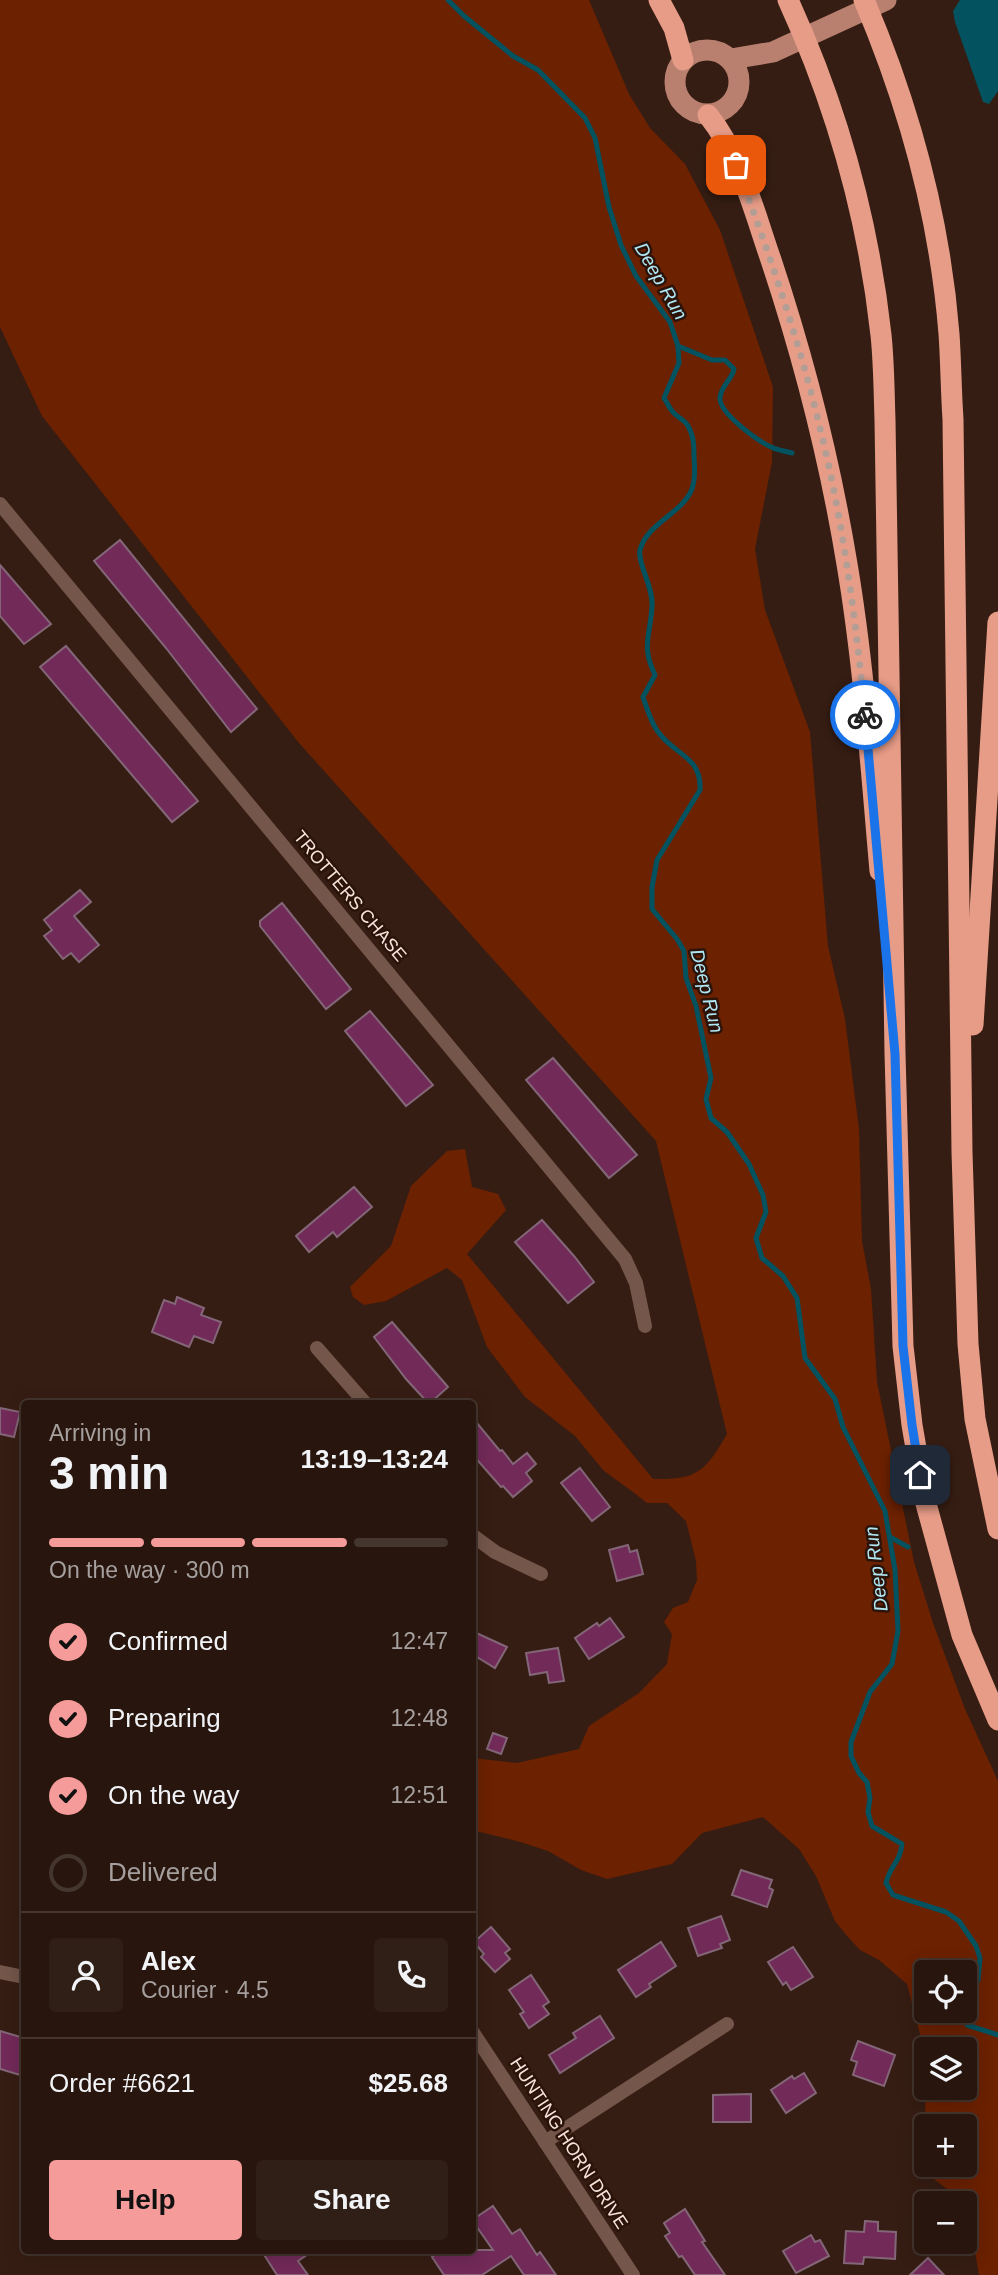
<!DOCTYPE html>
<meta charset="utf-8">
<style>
:root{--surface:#28160e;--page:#301f17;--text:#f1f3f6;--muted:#a59f9e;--line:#44352e;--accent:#f59b99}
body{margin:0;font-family:Helvetica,sans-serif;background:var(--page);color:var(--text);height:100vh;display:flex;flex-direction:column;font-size:26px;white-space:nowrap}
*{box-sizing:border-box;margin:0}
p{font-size:23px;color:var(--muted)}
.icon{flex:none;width:38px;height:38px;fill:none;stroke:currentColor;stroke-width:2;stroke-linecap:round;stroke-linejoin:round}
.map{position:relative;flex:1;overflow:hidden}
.details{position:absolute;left:21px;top:1400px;width:455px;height:854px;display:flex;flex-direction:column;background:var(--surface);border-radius:7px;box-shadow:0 4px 18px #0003,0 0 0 2px var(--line)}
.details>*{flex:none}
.buttons{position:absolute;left:914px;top:1960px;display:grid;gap:14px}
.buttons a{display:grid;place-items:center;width:63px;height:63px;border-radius:7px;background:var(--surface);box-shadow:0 4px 18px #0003,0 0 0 2px var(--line);font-size:35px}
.pin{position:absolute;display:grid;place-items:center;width:60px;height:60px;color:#fff;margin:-30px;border-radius:14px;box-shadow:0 4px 10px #0006}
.courier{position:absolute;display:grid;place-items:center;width:70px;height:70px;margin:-35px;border:5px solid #1a73e8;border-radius:50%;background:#fff;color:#222;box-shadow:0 2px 9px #0007}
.summary em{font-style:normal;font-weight:700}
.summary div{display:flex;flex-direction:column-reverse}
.summary{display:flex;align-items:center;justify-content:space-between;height:119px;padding:0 28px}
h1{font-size:46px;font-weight:700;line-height:52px}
.bar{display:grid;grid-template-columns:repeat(4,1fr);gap:10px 7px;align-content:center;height:84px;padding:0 28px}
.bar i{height:9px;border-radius:5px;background:var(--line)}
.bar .current{background:var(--accent)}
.bar p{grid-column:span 4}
.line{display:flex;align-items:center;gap:18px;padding:0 28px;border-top:2px solid var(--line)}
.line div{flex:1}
.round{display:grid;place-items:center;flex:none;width:74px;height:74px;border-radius:7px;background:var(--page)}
ol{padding:0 28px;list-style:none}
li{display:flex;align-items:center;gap:21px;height:77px}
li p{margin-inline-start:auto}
li .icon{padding:7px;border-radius:50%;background:var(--accent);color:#111;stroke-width:4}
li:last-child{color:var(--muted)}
li i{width:38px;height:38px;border:4px solid var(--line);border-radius:50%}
.action{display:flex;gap:14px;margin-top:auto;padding:14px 28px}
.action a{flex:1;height:80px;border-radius:7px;background:var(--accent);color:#111;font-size:28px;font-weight:700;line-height:80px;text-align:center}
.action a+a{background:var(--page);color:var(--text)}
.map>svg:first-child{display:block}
.green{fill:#6c2100;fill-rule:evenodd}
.water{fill:#025260}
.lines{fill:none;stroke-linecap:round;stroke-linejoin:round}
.stream{stroke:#025260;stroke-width:5}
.building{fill:#722a59;stroke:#836677;stroke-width:2}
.street{stroke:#74564a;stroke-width:14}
.primary{stroke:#b9806f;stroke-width:21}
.highway{stroke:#e79c87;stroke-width:21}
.done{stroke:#b39e96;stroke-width:7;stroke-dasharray:0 12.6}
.route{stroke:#1a73e8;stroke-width:9}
.labels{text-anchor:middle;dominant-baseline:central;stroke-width:5;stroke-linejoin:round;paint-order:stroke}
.street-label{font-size:18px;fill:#f6e4dd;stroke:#2c130a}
.water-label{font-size:19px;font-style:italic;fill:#b0e7f4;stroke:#2c130a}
</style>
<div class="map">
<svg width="998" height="2275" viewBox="0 0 998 2275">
<rect width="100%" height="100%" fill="#361d13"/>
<path class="green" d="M 0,0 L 589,0 L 629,94 L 650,128 L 685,164 L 720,230 L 773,387 L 772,462 L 755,549 L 765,610 L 810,732 L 828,946 L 845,1019 L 859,1129 L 862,1241 L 871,1289 L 877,1382 L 914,1562 L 933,1623 L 965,1709 L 998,1781 L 998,2275 L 979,2275 L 973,2240 L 964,2219 L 964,2203 L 958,2203 L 956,2196 L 934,2179 L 928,2165 L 964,2165 L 964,2126 L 926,2126 L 926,2161 L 924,2156 L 926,2077 L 926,2088 L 964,2088 L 964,2049 L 926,2049 L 926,2057 L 907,1984 L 879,1960 L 860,1950 L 847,1936 L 835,1921 L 816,1876 L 799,1849 L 763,1817 L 702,1833 L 672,1864 L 607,1879 L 581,1870 L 548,1851 L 517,1841 L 480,1832 L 473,1833 L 473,1758 L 517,1763 L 579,1749 L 589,1726 L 639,1693 L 667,1664 L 672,1634 L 664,1622 L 673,1608 L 688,1602 L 697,1580 L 696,1561 L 686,1521 L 667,1503 L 647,1503 L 633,1492 L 604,1471 L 575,1436 L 525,1397 L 487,1347 L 462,1280 L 447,1268 L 386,1301 L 364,1305 L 353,1297 L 350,1287 L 391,1246 L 411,1186 L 447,1151 L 465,1149 L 472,1187 L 498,1194 L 506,1210 L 467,1254 L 653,1479 C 697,1480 705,1472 727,1434 L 656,1141 L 299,743 L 42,416 L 0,327 ZM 926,1972 L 964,1972 L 964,2011 L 926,2011 Z"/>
<polygon class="water" points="960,0 998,0 998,91 989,104 983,102 955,22 953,11"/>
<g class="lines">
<g class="stream">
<path d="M 448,0 L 464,16 L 513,56 L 538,70 L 585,118 L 595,138 L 609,207 L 621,245 L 636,276 L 670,322 L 678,346 L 679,363 L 664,398 C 667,402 669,408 673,412 C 677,417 685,420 688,426 C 694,436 694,447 694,457 C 695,468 695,480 692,489 C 682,514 647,523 640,550 C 637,563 654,588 652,607 C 650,637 641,646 655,675 L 643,697 C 647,708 651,724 659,733 C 675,755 702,757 700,790 L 657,860 L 652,887 L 652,909 L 677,939 L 684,951 L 686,978 L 696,1006 L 711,1078 L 706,1099 L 711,1118 L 727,1132 L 749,1164 L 763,1195 L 766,1212 L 756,1238 L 762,1258 L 783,1276 L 797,1298 L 805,1358 L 835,1399 L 843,1427 L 885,1511 L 895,1570 L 898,1631 L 892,1664 L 870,1692 L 851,1742 L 851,1756 L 859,1773 L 867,1782 L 870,1798 L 868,1812 L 872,1826 L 902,1844 C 900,1863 890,1865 886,1883 L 893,1895 L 946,1912 L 959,1921 L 976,1946 L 980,1958 L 978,1980 L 964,2004"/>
<path d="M 678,346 L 712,360 L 725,360 L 734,369 C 732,380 720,387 720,398 C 719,413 758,441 771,447 C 777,450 785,451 792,453"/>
<polyline points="890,1537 908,1547"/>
<polyline points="960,2011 967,2025 998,2035"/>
</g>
</g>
<g class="building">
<polygon points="120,540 257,709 231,732 166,648 94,561"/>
<polygon points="0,565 51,624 24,644 0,616"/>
<polygon points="66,646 198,801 172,822 40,667"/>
<polygon points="80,890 91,902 74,916 99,945 79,962 71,953 63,959 44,936 52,930 44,920"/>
<polygon points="282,903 351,989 326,1009 260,926 260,921"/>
<polygon points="370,1011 433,1085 406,1106 345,1031"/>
<polygon points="553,1058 637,1155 609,1178 526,1080"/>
<polygon points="354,1187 372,1207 337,1237 333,1232 309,1252 296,1236"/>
<polygon points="542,1220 574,1256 594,1282 568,1303 515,1242"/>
<polygon points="177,1297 204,1308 201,1315 221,1322 213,1343 194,1336 189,1347 152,1332 164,1300 175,1304"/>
<polygon points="392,1322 448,1387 429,1404 406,1379 374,1337"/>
<polygon points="0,1408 20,1412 14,1437 0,1434"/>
<polygon points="472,1417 500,1451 502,1450 513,1464 527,1453 536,1464 526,1473 532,1481 513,1497 503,1486 501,1487 472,1454"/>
<polygon points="580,1468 610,1507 592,1521 561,1483"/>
<polygon points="628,1545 630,1552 637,1550 643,1574 617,1581 609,1550"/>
<polygon points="610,1618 624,1637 589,1659 575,1638 597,1623 599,1626"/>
<polygon points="472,1631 507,1647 495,1668 472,1654"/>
<polygon points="558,1648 564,1681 549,1683 547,1672 530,1675 526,1653"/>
<polygon points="493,1733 507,1738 501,1754 487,1749"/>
<polygon points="741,1870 772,1880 769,1888 773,1890 767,1907 732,1895"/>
<polygon points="721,1916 730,1940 720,1944 722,1948 698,1956 688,1928"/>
<polygon points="491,1927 510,1949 505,1953 510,1959 495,1972 481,1957 484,1954 474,1942"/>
<polygon points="661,1942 676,1966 649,1984 651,1987 636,1997 618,1970"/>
<polygon points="793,1947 813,1977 791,1990 786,1982 783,1985 768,1962"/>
<polygon points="531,1975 549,2002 543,2006 549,2014 529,2028 520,2014 524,2012 509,1990"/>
<polygon points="600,2016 614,2038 560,2073 549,2055 576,2038 573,2033"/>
<polygon points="0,2031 24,2038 24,2056 20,2075 0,2069"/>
<polygon points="858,2041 895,2055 884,2086 853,2075 857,2062 851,2060"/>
<polygon points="804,2073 816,2093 786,2113 771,2090 792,2076 794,2079"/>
<polygon points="751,2094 751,2122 713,2122 713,2095"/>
<polygon points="493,2206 512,2234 520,2229 537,2255 540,2252 556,2275 524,2275 511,2256 482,2275 444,2275 432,2257 441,2250 493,2250 472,2220"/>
<polygon points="685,2209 705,2241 702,2242 725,2275 695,2275 682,2256 679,2257 665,2236 670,2233 664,2223"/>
<polygon points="865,2221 878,2222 878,2231 896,2232 895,2259 864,2257 863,2264 844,2263 846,2231 864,2232"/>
<polygon points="811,2235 815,2242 820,2240 829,2256 796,2273 783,2251"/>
<polygon points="261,2250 314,2250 298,2261 308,2275 277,2275"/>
<polygon points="928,2258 944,2275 910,2275"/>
</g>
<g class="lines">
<g class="street">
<polyline points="0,504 625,1259 636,1283 645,1326"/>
<polyline points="317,1348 366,1404"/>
<polyline points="472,1535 495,1552 541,1574"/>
<polyline points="0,1972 24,1977"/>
<polyline points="472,2031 633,2275"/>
<polyline points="545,2142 727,2024"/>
</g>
<g class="primary">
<circle cx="707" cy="82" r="32"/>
<polyline points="731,59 773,52 886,0"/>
</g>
<g class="highway">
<polyline points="659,0 674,28 683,60"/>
<path d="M 788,0 C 837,107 868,217 881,335 C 884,363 884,392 885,420 L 895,1053 L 903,1346 L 912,1425 L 925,1500 L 962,1635 L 998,1720"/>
<path d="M 864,0 C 909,106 940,219 949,334 C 951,362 951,391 953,419 L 962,1152 L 968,1344 L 975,1419 L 998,1529"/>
<path d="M 708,115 C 740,155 754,211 771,260 C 804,359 830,461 847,564 C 864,665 871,769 880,871"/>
<polyline points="973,1025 998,622"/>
</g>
</g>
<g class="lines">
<path class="done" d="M 736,165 C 774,265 808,367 830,472 C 847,552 857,633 865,715"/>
<polyline class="route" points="865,715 895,1054 903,1346 912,1425 920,1475"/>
</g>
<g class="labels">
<g class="street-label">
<text transform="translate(350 896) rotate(50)">TROTTERS CHASE</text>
<text transform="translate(569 2143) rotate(57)">HUNTING HORN DRIVE</text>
</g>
<g class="water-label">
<text transform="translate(661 281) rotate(60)">Deep Run</text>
<text transform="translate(707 991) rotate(76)">Deep Run</text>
<text transform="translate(876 1569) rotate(-97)">Deep Run</text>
</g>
</g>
</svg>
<div class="buttons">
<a><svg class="icon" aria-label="locate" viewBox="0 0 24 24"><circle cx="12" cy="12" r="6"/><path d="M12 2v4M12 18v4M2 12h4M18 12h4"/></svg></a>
<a><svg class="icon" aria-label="layers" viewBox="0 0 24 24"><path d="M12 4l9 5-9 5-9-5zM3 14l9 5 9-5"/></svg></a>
<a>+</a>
<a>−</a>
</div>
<div class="pin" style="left:736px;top:165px;background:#ea580c"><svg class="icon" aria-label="bag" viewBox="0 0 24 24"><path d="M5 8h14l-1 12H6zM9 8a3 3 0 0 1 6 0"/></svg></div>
<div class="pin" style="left:920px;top:1475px;background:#1f2937"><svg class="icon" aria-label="home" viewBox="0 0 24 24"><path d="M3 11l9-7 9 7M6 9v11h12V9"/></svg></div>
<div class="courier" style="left:865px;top:715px"><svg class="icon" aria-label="bike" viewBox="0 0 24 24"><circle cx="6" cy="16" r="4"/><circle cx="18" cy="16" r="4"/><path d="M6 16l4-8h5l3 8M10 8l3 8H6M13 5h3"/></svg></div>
<section class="details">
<div class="summary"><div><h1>3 min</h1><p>Arriving in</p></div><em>13:19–13:24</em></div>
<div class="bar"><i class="current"></i><i class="current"></i><i class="current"></i><i></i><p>On the way · 300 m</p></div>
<ol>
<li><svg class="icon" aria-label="check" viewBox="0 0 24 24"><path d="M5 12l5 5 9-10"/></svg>Confirmed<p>12:47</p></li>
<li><svg class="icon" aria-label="check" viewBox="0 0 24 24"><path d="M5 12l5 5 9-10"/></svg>Preparing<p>12:48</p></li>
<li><svg class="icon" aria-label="check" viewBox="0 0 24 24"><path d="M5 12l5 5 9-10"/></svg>On the way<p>12:51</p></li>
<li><i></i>Delivered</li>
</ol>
<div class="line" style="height:126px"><a class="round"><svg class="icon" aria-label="person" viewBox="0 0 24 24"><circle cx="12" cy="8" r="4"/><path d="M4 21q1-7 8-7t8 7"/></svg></a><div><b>Alex</b><p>Courier · 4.5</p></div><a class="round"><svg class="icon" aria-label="phone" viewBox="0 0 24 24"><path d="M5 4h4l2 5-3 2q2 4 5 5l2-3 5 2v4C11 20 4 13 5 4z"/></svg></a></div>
<div class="line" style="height:91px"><div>Order #6621</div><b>$25.68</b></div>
<div class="action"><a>Help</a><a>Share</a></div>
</section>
</div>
